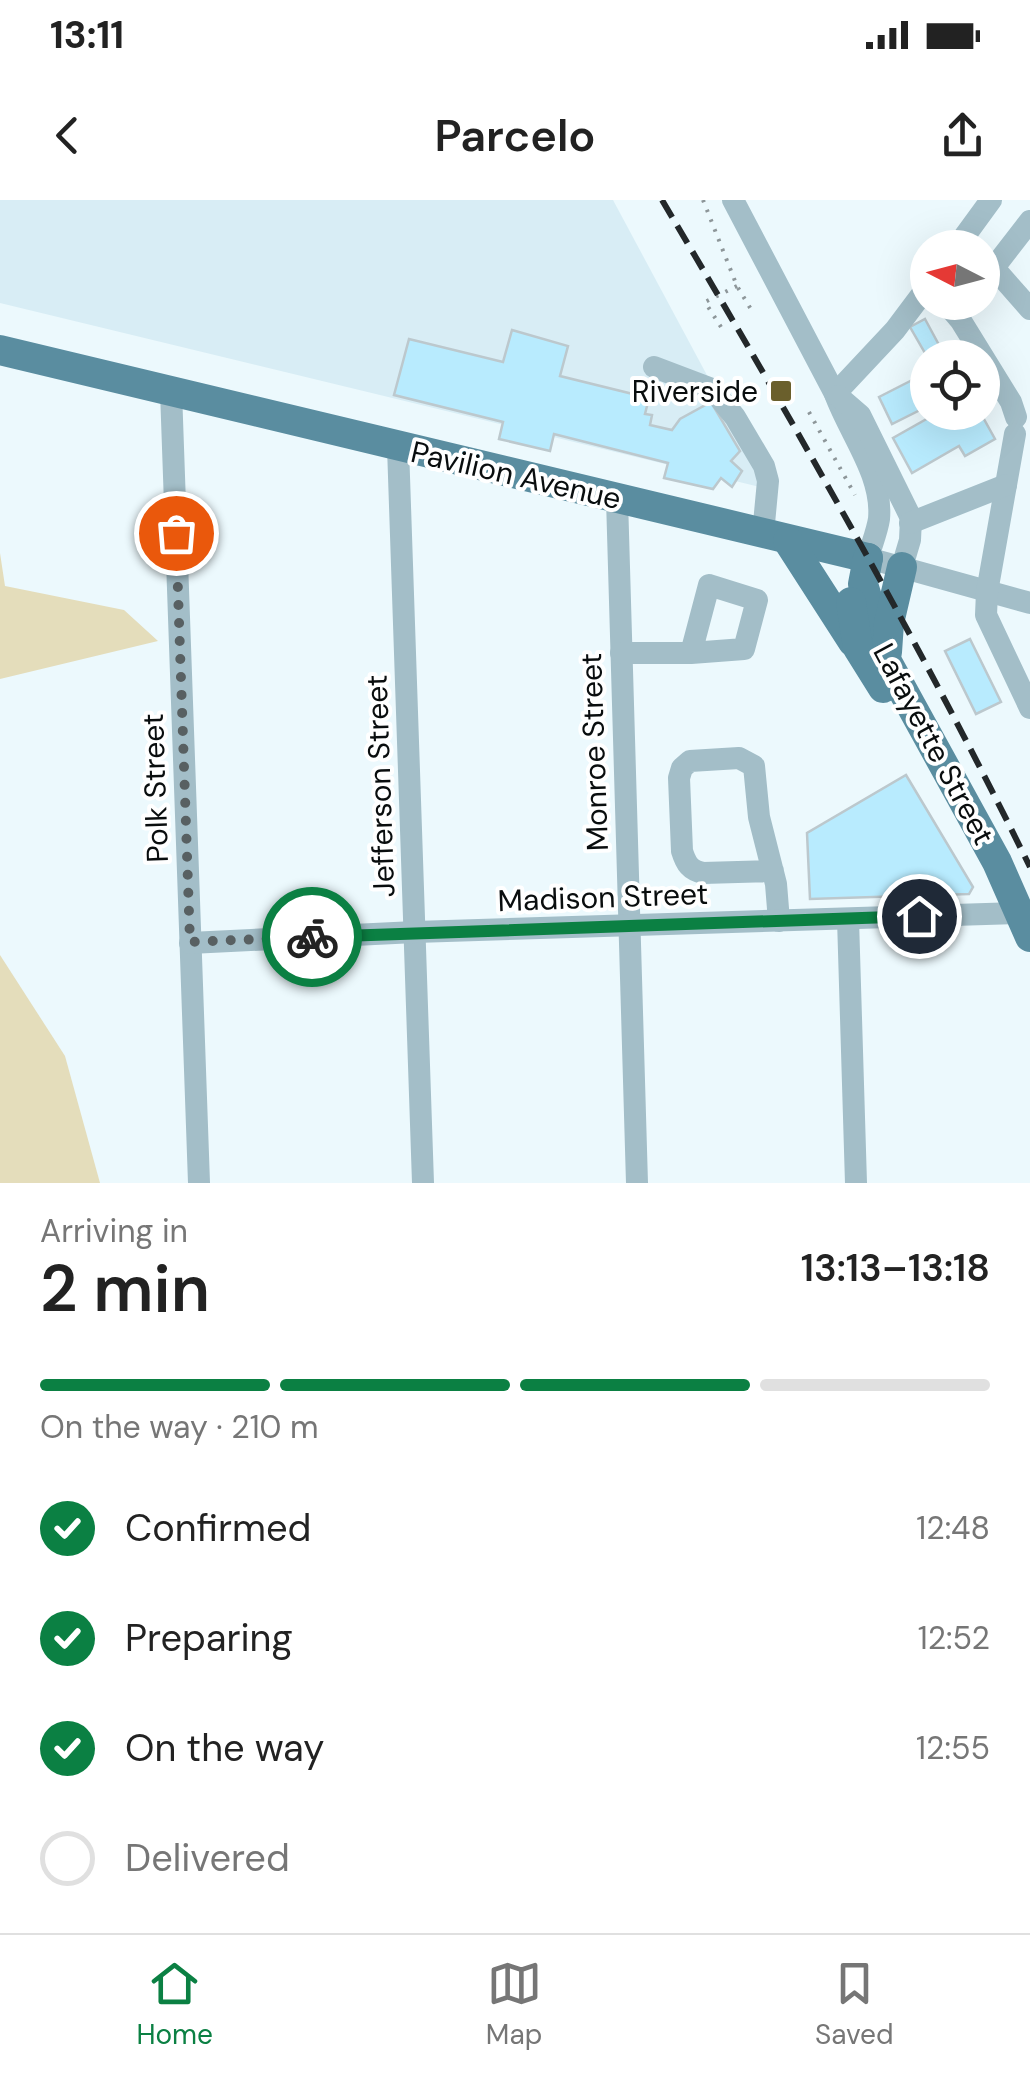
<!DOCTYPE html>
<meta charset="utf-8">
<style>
:root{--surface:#fff;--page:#f6f6f6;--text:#222;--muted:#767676;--line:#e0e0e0;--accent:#0b8043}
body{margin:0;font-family:"DM Sans",sans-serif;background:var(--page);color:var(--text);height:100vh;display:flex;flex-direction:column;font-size:38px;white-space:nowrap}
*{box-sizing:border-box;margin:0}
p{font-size:32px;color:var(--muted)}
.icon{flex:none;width:55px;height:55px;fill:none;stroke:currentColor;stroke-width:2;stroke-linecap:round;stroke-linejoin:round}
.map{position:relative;height:983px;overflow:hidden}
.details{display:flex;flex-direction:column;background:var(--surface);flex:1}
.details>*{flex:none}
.needle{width:65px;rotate:276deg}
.fabs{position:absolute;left:910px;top:30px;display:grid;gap:20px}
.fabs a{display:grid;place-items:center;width:90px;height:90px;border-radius:50%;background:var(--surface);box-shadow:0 10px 40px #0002;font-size:50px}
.pin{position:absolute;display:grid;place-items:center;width:85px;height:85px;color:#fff;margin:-42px;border:5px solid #fff;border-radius:50%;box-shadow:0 2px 10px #0007}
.courier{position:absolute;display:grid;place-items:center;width:100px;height:100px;margin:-50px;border:8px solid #0b8043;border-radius:50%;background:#fff;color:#222;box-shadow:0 2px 12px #0007}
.overview em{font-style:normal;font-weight:600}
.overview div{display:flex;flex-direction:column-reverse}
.overview{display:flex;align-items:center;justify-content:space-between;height:170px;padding:0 40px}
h1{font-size:65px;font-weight:600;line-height:75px}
.bar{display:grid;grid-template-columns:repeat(4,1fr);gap:15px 10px;align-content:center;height:120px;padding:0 40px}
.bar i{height:12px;border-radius:8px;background:var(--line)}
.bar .selected{background:var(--accent)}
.bar p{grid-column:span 4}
ol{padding:0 40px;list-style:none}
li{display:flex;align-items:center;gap:30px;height:110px}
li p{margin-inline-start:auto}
li .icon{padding:10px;border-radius:50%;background:var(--accent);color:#fff;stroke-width:4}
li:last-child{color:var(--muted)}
li i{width:55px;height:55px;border:5px solid var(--line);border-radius:50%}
.status{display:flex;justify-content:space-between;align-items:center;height:70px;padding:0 50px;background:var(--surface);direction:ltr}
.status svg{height:28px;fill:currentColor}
header{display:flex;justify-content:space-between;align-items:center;height:130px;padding:0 40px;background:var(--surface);font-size:45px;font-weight:600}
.dock{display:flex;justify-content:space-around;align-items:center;height:140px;border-top:2px solid var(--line);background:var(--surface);font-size:28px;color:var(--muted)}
.dock a{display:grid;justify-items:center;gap:5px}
.dock .selected{color:var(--accent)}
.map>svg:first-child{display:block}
.built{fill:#d8edf5}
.green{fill:#e4ddbb}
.building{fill:#b8ebfe;stroke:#bcc8cd;stroke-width:2.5}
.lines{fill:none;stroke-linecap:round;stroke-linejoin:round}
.path{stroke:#8d9699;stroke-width:4;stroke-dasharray:2.5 8;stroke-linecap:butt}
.minor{stroke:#a3bec8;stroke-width:22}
.major{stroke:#5a8da0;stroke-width:30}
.rail{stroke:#23282a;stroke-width:6;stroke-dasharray:20 10;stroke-linecap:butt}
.done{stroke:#586062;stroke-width:10;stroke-dasharray:0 18}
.route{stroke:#0b8043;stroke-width:12}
.poi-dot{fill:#6a5f2c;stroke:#fff;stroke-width:4}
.labels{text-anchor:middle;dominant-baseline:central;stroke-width:8;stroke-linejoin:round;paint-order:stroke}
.poi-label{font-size:30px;fill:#090d0e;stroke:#fff;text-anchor:end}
.street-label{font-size:30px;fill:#090d0e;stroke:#fff}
</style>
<div class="status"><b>13:11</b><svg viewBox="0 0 49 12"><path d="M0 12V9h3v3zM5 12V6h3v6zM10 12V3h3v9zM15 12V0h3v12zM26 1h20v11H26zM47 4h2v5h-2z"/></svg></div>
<header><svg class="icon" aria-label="back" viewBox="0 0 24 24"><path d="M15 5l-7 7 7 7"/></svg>Parcelo<svg class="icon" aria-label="share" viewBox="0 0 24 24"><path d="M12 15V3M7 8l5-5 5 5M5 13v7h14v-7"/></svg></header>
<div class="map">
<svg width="1030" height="983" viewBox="0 0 1030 983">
<rect width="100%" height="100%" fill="#ecf9fd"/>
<polygon class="built" points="0,0 613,0 768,289 0,103"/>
<g class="green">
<polygon points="0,353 5,386 124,410 158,441 0,479"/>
<polygon points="0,755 65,856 100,983 0,983"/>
</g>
<g class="building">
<polygon points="925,119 939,145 925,153 910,127"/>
<polygon points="512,130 568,146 560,176 649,198 645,214 652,215 650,225 672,230 680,219 711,202 740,251 731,261 742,271 732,287 721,278 713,289 664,278 668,263 554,234 550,251 499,239 503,222 394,195 409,139 503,162"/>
<polygon points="928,172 928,206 892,224 879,197"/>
<polygon points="939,212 980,212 995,239 965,256 959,246 912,273 893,238"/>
<polygon points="970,439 1001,502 976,514 945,451"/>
<polygon points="906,575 973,687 969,694 810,699 807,633"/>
</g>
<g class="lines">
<g class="path">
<polyline points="703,0 737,86 752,111"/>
<polyline points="721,127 705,102 737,86"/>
<polyline points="809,212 855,295"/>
</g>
<g class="minor">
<path d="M 733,0 L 835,194 C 850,235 883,275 879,319 C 877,332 871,346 868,358 L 1030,403"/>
<polyline points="956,48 991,0"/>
<polyline points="994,68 1030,109"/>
<polyline points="982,83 1030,21"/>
<polyline points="945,102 961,121 1011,202 1016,217"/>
<polyline points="654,167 712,189 735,217 764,266 768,281 763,334"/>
<polyline points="171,191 199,983"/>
<polyline points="835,194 895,130 928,86"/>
<polyline points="838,196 860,215 911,318 910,340 902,367"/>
<polyline points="1015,234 987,392 986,415 1030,508"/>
<polyline points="398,247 423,983"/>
<polyline points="617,299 637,983"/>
<polyline points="910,323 1006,285"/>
<polyline points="621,453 691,453 709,385 757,400 744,449 691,453"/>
<path d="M 773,671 L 703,673 C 690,670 686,664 682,651 L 679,578 L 682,568 L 690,561 L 739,558 L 754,566 L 759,617 L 776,684 L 779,721"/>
<polyline points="848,719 856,983"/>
<polyline points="190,743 415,732 1018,713"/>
</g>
<g class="major">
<polyline points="0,150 868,358"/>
<polyline points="788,341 853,442"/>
<polyline points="868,358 863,384 886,460 997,662 1030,737"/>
<polyline points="851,402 858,448 883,488"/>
<polyline points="887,452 889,423 902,367"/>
</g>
<path class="rail" d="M 662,0 C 791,218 918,439 1030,667"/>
</g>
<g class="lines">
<polyline class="done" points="176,333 190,742 312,737"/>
<polyline class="route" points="312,737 919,716"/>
</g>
<rect class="poi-dot" x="769" y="179" width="24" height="24" rx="5"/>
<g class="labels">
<g class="poi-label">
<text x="758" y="191">Riverside</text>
</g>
<g class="street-label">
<text transform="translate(516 275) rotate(13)">Pavilion Avenue</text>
<text transform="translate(934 544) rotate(62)">Lafayette Street</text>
<text transform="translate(594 552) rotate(-92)">Monroe Street</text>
<text transform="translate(380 586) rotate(-92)">Jefferson Street</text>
<text transform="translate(155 588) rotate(-92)">Polk Street</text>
<text transform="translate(603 697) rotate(-2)">Madison Street</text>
</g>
</g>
</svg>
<div class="fabs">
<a><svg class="needle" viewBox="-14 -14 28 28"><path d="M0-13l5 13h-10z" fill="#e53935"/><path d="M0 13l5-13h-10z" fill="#767676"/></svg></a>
<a><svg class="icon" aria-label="locate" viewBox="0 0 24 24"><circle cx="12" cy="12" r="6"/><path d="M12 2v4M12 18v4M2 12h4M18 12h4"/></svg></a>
</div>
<div class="pin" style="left:176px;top:333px;background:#ea580c"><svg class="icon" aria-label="bag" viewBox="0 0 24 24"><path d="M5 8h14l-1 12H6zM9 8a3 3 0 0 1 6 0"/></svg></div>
<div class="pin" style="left:919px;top:716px;background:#1f2937"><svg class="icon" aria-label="home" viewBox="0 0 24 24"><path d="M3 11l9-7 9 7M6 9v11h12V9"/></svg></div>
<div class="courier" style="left:312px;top:737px"><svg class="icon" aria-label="bike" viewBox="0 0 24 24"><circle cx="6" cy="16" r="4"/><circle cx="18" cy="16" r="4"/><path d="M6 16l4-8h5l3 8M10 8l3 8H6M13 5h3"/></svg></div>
</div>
<section class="details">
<div class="overview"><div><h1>2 min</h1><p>Arriving in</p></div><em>13:13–13:18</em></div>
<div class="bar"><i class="selected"></i><i class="selected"></i><i class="selected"></i><i></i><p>On the way · 210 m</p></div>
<ol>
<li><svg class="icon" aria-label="check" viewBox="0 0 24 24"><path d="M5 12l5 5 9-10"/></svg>Confirmed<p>12:48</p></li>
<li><svg class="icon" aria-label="check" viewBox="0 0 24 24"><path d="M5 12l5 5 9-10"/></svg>Preparing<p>12:52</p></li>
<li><svg class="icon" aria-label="check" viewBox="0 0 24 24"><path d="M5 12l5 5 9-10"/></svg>On the way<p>12:55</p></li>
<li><i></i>Delivered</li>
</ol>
</section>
<nav class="dock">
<a class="selected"><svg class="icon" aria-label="home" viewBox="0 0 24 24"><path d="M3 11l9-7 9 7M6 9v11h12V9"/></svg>Home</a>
<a><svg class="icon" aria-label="map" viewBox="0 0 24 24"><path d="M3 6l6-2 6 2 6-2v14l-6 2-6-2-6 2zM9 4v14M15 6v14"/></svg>Map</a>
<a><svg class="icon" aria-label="saved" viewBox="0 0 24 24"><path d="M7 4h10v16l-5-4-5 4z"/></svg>Saved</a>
</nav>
